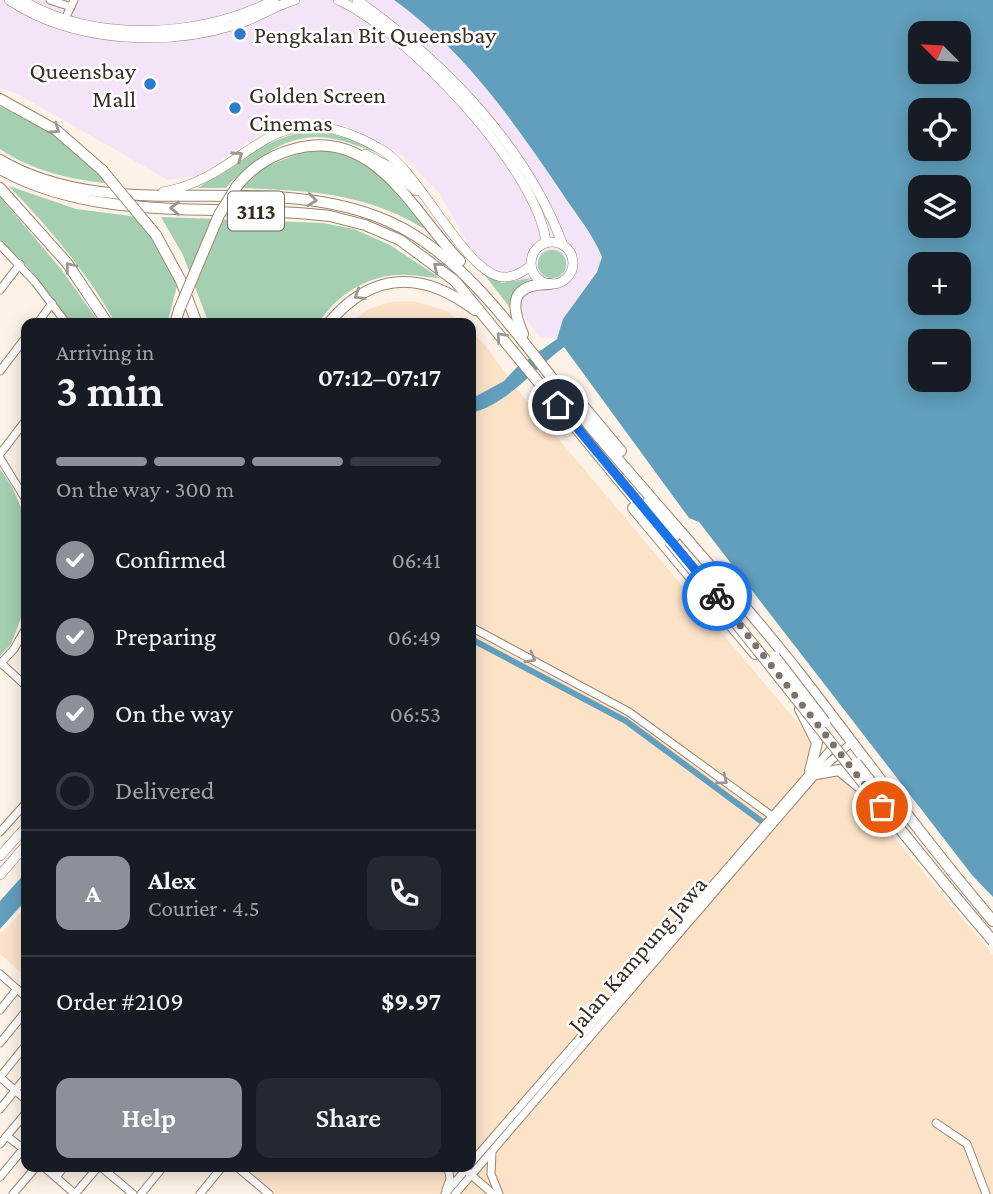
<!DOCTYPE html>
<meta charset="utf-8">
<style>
:root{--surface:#171b24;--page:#242831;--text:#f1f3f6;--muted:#9ea1a6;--line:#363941;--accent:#8c9099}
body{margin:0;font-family:"Crimson Pro",serif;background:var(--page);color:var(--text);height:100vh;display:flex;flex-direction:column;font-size:26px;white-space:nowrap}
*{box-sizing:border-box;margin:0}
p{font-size:23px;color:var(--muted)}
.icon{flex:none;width:38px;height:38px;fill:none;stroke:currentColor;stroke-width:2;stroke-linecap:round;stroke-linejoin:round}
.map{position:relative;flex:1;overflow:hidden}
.side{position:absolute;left:21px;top:318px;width:455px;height:854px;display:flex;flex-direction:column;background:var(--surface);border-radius:14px;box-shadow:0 4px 18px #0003}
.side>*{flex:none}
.needle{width:46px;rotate:294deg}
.controls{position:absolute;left:908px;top:21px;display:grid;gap:14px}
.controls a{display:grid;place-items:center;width:63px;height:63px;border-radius:14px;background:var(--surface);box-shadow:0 4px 18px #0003;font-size:35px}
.pin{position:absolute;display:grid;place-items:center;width:60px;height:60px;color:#fff;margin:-30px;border:4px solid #fff;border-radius:50%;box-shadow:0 2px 7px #0007}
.courier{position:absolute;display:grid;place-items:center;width:70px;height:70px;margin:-35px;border:5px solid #1a73e8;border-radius:50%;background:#fff;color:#222;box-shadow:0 2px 9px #0007}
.head em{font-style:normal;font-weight:600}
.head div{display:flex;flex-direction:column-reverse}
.head{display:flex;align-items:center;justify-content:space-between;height:119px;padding:0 35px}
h1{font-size:46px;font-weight:600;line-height:52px}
.bar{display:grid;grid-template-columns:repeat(4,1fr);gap:10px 7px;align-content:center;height:84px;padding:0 35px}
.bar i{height:9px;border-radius:5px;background:var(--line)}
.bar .active{background:var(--accent)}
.bar p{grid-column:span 4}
.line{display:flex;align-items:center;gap:18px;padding:0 35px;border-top:2px solid var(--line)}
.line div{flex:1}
.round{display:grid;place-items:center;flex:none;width:74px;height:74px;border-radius:14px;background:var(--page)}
ol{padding:0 35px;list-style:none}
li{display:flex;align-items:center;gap:21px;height:77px}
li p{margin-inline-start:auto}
li .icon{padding:7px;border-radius:50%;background:var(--accent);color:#fff;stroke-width:4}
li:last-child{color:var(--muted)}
li i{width:38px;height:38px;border:4px solid var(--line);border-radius:50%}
.primary-button{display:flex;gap:14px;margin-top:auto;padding:14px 35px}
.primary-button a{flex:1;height:80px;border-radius:14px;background:var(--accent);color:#fff;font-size:28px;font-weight:600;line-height:80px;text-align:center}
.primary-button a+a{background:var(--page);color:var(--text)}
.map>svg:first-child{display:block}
.commercial{fill:#f3e4f7}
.built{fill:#fce3c8}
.green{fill:#a4cfb1}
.water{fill:#619fbd;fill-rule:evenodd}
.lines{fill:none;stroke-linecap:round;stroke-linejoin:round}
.canal{stroke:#619fbd;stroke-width:6}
.minor-casing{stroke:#9c856c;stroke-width:9}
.major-casing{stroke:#9c856c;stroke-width:10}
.highway-casing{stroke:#9c856c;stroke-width:12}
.minor{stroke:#fff;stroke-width:7}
.major{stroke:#fff;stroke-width:9}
.highway{stroke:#fff;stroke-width:10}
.highway-bridge-casing{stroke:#9c856c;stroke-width:12;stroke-linecap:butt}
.highway-bridge{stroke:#fff;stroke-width:10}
.oneway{stroke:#9b9691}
.done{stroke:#7c7268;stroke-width:7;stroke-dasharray:0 12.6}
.route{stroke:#1a73e8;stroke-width:9}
.poi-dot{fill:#2b7dcc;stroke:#fff;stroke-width:2.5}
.labels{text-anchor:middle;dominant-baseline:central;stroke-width:5;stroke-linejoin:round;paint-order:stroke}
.shield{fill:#fff;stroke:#736c65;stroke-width:2}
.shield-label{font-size:23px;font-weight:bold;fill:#372d23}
.poi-label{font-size:24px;fill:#372d23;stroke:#fff;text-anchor:start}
.street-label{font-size:24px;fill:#372d23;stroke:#fff}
</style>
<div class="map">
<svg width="993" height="1194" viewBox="0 0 993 1194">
<rect width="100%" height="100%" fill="#fdf2e7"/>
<polygon class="commercial" points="0,0 394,0 432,30 478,78 521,133 598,247 601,263 563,319 557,339 539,336 466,240 440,194 401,154 345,126 304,117 264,132 198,175 168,180 20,95 0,88"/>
<g class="built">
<polygon points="413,301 447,311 461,324 351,324 367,310 389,302"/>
<polygon points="471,332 484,344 525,399 993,955 993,1194 275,1194 243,1167 471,1167"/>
<polygon points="26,907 26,977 0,954 0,935"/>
</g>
<g class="green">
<path d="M 0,106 L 55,135 L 113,184 C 73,180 34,172 0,149 Z"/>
<path d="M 318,130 L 353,140 L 386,156 C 367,150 349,141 329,138 C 289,131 251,160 226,188 L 198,188 C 237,163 270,134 318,130 Z"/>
<path d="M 308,150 C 373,150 393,189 431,233 C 369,193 314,191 242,188 L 265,167 Z"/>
<path d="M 9,186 L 76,209 L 138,217 L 161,248 L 177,286 L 167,324 L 116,324 C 87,272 50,229 9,186 Z"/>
<polygon points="0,197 61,269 100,324 72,324 27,266 0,240"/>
<path d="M 161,217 L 323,223 L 354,229 L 390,245 L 440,278 C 429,278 418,275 407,275 C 371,273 337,294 318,324 L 209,324 L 183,255 Z"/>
<circle cx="552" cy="264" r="14"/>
<polygon points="483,273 502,283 531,278 516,290 511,309"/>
<polygon points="0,469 12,487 26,519 26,605 11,644 0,656"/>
</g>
<g class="water">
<path d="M 394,0 L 993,0 L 993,897 L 972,875 L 699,522 L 689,518 L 564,347 C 535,368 507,405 471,413 L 471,399 L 504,381 L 517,367 L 557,339 L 563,319 L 597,272 L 602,257 C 593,234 575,213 562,193 C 514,122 465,51 394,0 ZM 920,33 L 959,33 L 959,72 L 920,72 ZM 920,110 L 959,110 L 959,149 L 920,149 ZM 920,187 L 959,187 L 959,226 L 920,226 ZM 920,264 L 959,264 L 959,303 L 920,303 ZM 920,341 L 959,341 L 959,380 L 920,380 Z"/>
<polygon points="26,872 26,900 0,929 0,901"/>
</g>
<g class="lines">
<polyline class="canal" points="471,639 626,721 761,821"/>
<g class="minor-casing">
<g id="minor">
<polyline points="50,0 71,7"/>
<polyline points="65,19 74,0"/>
<polyline points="0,245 35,282 67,324"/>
<polyline points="0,290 20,264"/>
<polyline points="37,324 52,303"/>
<polyline points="0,371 26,337"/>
<polyline points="0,454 26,420"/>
<polyline points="0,458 26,500"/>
<polyline points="471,627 629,712 772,816"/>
<polyline points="1,663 26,686"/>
<polyline points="0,664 14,649 26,628"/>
<polyline points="0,832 26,803"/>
<polyline points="0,974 26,997"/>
<polyline points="0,1010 17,989"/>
<polyline points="0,1043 26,1011"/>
<polyline points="0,1077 26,1045"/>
<polyline points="0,1077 26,1100"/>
<polyline points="0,1109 26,1077"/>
<polyline points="936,1123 967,1144 986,1194"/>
<polyline points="7,1136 26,1151"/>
<polyline points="0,1144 26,1113"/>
<polyline points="492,1152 491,1174 499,1194"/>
<polyline points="471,1163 830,750"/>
<polyline points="44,1167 75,1194"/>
<polyline points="101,1167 133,1194"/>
<polyline points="237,1167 269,1194"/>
<polyline points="462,1167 493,1194"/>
<polyline points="0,1177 23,1149"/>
<polyline points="56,1177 64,1167"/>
<polyline points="446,1190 450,1179 448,1167"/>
<polyline points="13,1194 36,1167"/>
<polyline points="75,1194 98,1167"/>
<polyline points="141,1194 163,1167"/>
<polyline points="200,1194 222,1167"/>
<polyline points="445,1194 467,1168"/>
<polyline points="455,1194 816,774 851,743"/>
</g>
</g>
<g class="major-casing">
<g id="major">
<path d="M 9,0 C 72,42 164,47 235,25 C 256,19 274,6 295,0"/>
<path d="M 22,0 C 95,44 201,37 274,0"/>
<path d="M 338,0 C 404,29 539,170 546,243"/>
<path d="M 357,0 C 444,62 525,144 563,245"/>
<polyline points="365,154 388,166 416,191"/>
<path d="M 163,192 C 255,175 269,84 382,150 C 419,171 465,273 502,277 C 513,278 522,272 531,266"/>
<circle cx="552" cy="263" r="21"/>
<polyline points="0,856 26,827"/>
<polyline points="0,875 26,845"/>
</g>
</g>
<g class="highway-casing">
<g id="highway">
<polyline points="0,99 56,130 102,170"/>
<path d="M 0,160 C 118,229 266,166 390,222 C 473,259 535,361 593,430 C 662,512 734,590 800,674 C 864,757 925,841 993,921"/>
<path d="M 0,169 C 101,225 219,202 330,216 L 365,225 L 400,240 L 455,281 L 669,541"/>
<path d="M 237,186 C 252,167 271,155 294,149 C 376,126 414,215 460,261"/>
<polyline points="0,188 67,263 108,324"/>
<polyline points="156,235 181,281 197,324"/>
<polyline points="175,324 179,310"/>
<path d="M 328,324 C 371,271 422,270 475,310"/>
<path d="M 523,334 C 509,302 512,284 550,284"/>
<polyline points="564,383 621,451"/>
<polyline points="648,502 675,536"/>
<polyline points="633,508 755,654"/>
<polyline points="800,709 817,743 810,771"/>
<polyline points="816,774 839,770 862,789"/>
</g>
</g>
<use href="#minor" class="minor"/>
<use href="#major" class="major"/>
<use href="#highway" class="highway"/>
<g class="highway-bridge-casing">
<g id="highway-bridge">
<polyline points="102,170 156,235"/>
<polyline points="179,310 219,215 237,186"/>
<path d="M 669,541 C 779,673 881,811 993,941"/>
<polyline points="775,657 825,722"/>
<polyline points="856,763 883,797"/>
</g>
</g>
<use href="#highway-bridge" class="highway-bridge"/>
</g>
<defs><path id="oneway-chevron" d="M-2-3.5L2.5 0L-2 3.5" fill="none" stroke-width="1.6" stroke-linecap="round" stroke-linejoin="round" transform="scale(1.75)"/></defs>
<g class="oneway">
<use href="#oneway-chevron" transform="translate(55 129) rotate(34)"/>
<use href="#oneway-chevron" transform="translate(238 156) rotate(-35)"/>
<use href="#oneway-chevron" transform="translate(312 200) rotate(7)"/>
<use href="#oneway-chevron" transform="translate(175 208) rotate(-178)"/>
<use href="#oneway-chevron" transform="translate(70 267) rotate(-128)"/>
<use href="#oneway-chevron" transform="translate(438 267) rotate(-140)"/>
<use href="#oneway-chevron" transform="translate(359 295) rotate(148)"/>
<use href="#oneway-chevron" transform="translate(501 337) rotate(-131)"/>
<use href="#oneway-chevron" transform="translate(531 658) rotate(28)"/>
<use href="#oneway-chevron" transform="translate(723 780) rotate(37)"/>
</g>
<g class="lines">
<polyline class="done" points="717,596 882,807"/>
<polyline class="route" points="558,405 717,596"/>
</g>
<g class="poi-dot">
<circle cx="240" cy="34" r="7"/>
<circle cx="150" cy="84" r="7"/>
<circle cx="235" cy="108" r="7"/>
</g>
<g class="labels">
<rect class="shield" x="228" y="191.5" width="56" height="39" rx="5"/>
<g class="shield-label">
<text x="256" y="211">3113</text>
</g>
<g class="poi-label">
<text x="254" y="34">Pengkalan Bit Queensbay</text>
<text x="136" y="70" text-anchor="end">Queensbay<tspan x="136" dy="28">Mall</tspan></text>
<text x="249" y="94">Golden Screen<tspan x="249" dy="28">Cinemas</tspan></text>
</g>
<g class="street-label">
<text transform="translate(637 954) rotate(-49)">Jalan Kampung Jawa</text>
</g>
</g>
</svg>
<div class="controls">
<a><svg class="needle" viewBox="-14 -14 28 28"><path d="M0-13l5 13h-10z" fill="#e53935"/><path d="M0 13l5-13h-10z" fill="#9ea1a6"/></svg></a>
<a><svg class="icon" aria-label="locate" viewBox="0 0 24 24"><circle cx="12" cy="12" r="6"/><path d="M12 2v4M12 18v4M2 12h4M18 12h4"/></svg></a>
<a><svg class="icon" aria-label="layers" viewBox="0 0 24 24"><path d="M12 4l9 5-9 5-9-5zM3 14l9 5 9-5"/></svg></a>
<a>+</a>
<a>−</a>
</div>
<div class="pin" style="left:882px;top:807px;background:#ea580c"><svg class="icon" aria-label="bag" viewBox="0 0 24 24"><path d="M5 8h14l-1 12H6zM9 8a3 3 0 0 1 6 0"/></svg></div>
<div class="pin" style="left:558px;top:405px;background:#1f2937"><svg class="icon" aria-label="home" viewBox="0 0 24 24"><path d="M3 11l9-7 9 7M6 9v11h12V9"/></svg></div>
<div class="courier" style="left:717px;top:596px"><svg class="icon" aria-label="bike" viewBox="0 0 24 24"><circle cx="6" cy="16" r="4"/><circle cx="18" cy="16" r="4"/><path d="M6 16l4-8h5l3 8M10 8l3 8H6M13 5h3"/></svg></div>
<section class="side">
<div class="head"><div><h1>3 min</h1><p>Arriving in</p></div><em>07:12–07:17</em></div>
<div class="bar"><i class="active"></i><i class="active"></i><i class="active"></i><i></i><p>On the way · 300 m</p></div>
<ol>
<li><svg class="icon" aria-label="check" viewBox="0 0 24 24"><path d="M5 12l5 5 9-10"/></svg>Confirmed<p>06:41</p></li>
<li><svg class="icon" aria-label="check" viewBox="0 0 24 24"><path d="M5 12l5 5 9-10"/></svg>Preparing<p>06:49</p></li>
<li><svg class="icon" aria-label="check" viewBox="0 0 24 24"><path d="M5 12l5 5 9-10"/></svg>On the way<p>06:53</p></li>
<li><i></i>Delivered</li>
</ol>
<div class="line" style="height:126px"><b class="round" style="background:var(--accent);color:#fff">A</b><div><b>Alex</b><p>Courier · 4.5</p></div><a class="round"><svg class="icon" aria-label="phone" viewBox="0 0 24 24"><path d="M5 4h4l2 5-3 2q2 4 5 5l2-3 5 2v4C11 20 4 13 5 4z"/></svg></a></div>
<div class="line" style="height:91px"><div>Order #2109</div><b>$9.97</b></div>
<div class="primary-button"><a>Help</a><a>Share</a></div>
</section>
</div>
